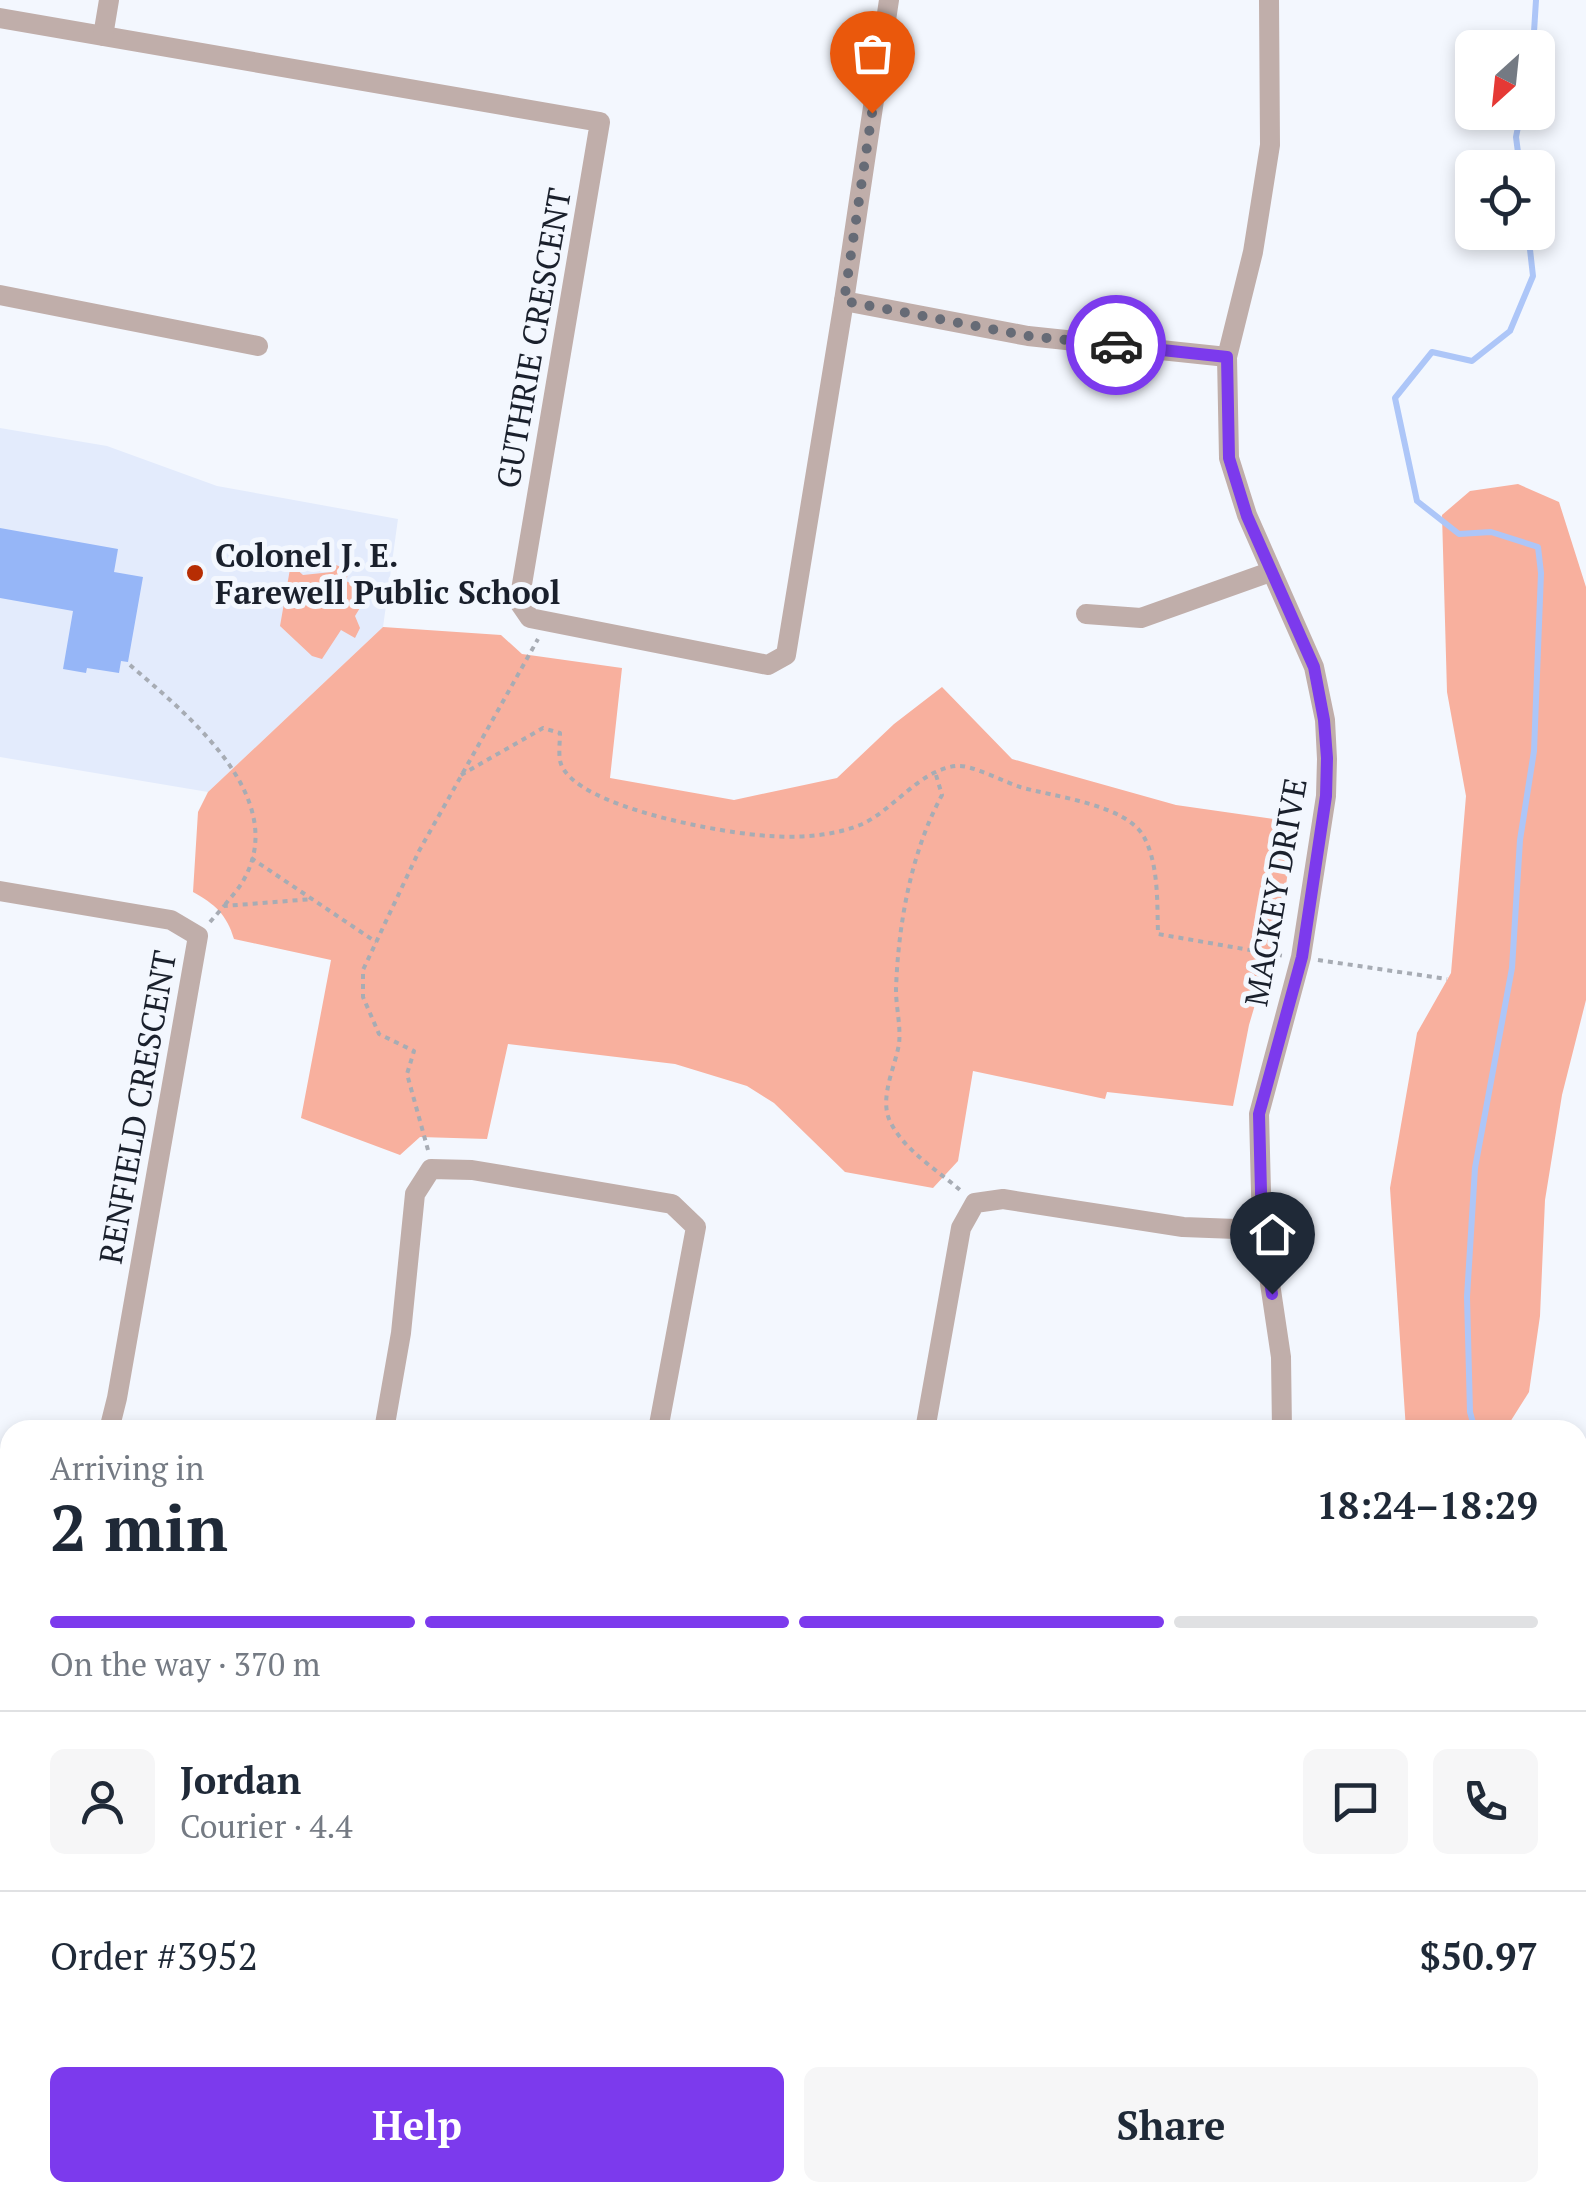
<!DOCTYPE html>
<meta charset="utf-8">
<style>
:root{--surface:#fff;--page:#f6f6f7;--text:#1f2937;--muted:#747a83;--line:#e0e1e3;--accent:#7c3aed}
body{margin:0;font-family:"PT Serif",serif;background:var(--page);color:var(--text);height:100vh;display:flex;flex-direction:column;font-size:38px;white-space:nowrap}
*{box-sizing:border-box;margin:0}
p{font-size:32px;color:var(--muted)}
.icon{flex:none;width:55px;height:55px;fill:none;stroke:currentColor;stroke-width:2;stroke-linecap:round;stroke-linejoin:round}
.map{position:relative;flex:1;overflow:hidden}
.details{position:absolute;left:0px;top:1420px;width:1588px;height:782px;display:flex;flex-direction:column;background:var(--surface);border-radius:30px 30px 0 0;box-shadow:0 5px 15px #0003}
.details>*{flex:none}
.needle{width:65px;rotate:207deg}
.tools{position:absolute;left:1455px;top:30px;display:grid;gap:20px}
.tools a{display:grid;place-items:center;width:100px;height:100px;border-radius:15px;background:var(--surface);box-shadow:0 5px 15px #0003;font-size:50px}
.pin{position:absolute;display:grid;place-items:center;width:85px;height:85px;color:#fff;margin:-102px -42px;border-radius:50% 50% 50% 0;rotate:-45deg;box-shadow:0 0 10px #0007}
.pin .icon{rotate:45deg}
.courier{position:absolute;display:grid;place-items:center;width:100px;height:100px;margin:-50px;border:8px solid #7c3aed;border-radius:50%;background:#fff;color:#222;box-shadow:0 2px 12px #0007}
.head em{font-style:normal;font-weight:800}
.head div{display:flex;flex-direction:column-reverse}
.head{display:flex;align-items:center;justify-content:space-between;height:170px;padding:0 50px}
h1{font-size:65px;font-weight:800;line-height:75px}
.bar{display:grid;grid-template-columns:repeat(4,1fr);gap:15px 10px;align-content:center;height:120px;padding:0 50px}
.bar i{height:12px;border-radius:8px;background:var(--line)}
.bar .active{background:var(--accent)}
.bar p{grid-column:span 4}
.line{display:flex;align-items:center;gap:25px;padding:0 50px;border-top:2px solid var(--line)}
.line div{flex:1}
.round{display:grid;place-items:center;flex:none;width:105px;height:105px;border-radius:15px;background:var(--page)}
.button{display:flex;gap:20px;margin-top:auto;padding:20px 50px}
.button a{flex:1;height:115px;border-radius:15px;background:var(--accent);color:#fff;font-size:40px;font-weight:800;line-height:115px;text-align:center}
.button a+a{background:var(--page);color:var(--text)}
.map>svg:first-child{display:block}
.built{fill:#e3ebfc}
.green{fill:#f8b09e}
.water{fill:#adc6f8}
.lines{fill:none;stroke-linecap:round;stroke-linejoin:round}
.stream{stroke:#adc6f8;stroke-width:6}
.building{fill:#96b6f7}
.path{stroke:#a7acb4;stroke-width:4;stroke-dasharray:5 5;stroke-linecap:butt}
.minor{stroke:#c0aeaa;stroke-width:20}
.done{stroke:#666b76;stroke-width:10;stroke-dasharray:0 18}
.route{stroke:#7c3aed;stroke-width:12}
.poi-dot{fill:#b72d03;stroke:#f3f7fe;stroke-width:4}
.labels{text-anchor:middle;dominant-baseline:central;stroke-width:10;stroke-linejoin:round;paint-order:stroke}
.street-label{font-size:32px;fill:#1a202c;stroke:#f3f7fe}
.poi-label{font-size:32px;font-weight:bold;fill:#1a202c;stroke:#f3f7fe;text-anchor:start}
</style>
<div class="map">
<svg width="1586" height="2201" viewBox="0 0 1586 2201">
<rect width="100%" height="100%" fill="#f3f7fe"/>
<polygon class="built" points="0,428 107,446 217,486 398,519 383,627 208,792 0,757"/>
<g class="green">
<polygon points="1518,484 1559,502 1586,587 1586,1000 1562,1095 1545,1200 1540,1316 1529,1392 1505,1430 1406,1430 1390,1188 1417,1033 1451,973 1466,796 1447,692 1442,515 1470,491"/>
<polygon points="336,565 349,570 346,581 362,589 363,603 355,616 360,628 355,638 341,630 322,659 312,656 280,626 290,569 293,566 303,575 332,572"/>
<path d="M 383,627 L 501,635 L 522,654 L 622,668 L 610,778 L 734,800 L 837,778 L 894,724 L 942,687 L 1012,759 L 1176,805 L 1295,822 L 1282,913 L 1249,1025 L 1233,1106 L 1107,1092 L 1105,1099 L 973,1071 L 958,1161 L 933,1188 L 845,1172 L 774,1103 L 747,1086 L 675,1064 L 508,1044 L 487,1139 L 420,1137 L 400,1155 L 301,1118 L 331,960 L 234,939 C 227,915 215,904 193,892 L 198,812 L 208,792 Z"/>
</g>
<polygon class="water" points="1578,2136 1586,2139 1586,2201 1537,2201 1537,2193 1578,2192"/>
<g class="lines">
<g class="stream">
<polyline points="1533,48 1536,0"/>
<polyline points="1520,168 1516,137 1521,112"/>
<polyline points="1475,1430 1470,1412 1467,1297 1475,1168 1512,968 1520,840 1534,751 1541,573 1538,547 1491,532 1459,534 1417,501 1395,398 1432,352 1472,361 1510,331 1533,276 1528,232"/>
<polyline points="1348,2201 1350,2192"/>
</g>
</g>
<polygon class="building" points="0,528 118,549 114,572 143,577 128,662 121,661 119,673 87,668 86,673 63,669 73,611 0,598"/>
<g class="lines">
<g class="path">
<path d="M 130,665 C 185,713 292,797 243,881 C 238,890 230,898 224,906"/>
<path d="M 461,775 L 543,728 L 560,733 C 560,742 558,756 561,764 C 577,808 727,834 770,836 C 799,838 833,836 860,825 C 893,811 919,770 956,766 C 971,764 1004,782 1020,787 C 1054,797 1126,804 1144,837 C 1159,865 1157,904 1158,934 L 1284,956"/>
<path d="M 936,775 L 942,795 C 911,852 898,925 896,990 C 896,1007 901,1026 899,1044 C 895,1067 880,1096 889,1119 C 902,1149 936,1169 960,1190"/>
<polyline points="251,858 376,942"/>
<polyline points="210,922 224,906 313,899"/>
<polyline points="1318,960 1447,979"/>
<polyline points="428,1150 407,1074 414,1051 379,1034 363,997 363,970 419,851 538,639"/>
<polyline points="1578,2129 1586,2131"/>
<polyline points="1511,2192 1513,2201"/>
</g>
<g class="minor">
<polyline points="1269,0 1270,145 1253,252 1227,357 1229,458 1247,515 1314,667 1325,720 1327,759 1326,796 1301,957 1259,1114 1262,1230 1281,1357 1282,1430"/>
<polyline points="0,18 600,122 519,602 530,618 768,665 786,655 844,301 889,0"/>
<polyline points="103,36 109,0"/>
<polyline points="0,295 258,346"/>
<polyline points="844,301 1028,336 1227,357"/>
<polyline points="1086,614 1141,618 1270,572"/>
<polyline points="0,891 171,920 198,936 117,1398 109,1430"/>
<polyline points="384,1430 401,1333 415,1194 431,1169 472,1170 672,1204 696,1227 658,1430"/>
<polyline points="925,1430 961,1228 975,1203 1003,1199 1183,1227 1262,1230"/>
<polyline points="0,1638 10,1623"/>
<polyline points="0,1830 10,1832"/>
<polyline points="0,1969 10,1950"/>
<polyline points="0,2132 10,2140"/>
<polyline points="75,2192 86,2201"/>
<polyline points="532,2201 534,2192"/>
<polyline points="1113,2201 1114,2192"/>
</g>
</g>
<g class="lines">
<polyline class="done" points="872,113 844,301 1028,336 1116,345"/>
<polyline class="route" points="1116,345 1227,357 1229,458 1247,516 1314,667 1324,720 1327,758 1326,796 1302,957 1259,1114 1262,1230 1272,1294"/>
</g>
<circle class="poi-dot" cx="195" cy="573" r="10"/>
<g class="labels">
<g class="street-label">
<text transform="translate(533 338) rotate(-80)">GUTHRIE CRESCENT</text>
<text transform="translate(1275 892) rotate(-80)">MACKEY DRIVE</text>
<text transform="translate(137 1107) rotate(-80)">RENFIELD CRESCENT</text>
</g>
<g class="poi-label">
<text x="215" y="555">Colonel J. E.<tspan x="215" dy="37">Farewell Public School</tspan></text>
</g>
</g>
</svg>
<div class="tools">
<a><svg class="needle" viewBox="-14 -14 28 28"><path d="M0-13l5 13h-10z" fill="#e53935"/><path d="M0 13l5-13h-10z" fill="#747a83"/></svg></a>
<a><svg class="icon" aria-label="locate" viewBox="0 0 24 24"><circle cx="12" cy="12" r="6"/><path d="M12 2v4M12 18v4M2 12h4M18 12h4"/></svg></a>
</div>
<div class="pin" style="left:872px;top:113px;background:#ea580c"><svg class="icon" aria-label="bag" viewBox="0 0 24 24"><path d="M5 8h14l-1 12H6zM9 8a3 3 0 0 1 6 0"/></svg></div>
<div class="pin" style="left:1272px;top:1294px;background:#1f2937"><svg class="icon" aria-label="home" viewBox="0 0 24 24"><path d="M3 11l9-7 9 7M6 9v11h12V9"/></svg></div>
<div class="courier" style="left:1116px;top:345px"><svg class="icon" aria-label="car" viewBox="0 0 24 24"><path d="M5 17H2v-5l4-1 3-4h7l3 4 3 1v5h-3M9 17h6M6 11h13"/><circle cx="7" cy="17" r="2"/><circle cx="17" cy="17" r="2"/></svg></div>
<section class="details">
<div class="head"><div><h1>2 min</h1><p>Arriving in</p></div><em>18:24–18:29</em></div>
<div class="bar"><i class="active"></i><i class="active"></i><i class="active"></i><i></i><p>On the way · 370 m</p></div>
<div class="line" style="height:180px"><a class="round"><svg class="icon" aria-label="person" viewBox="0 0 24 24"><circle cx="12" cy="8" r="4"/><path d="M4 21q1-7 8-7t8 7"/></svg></a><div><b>Jordan</b><p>Courier · 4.4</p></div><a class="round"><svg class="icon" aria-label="chat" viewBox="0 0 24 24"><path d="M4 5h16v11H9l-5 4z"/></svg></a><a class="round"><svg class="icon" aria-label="phone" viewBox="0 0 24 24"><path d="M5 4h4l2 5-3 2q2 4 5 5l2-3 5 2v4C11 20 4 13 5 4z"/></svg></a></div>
<div class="line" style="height:130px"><div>Order #3952</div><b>$50.97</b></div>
<div class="button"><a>Help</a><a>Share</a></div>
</section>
</div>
